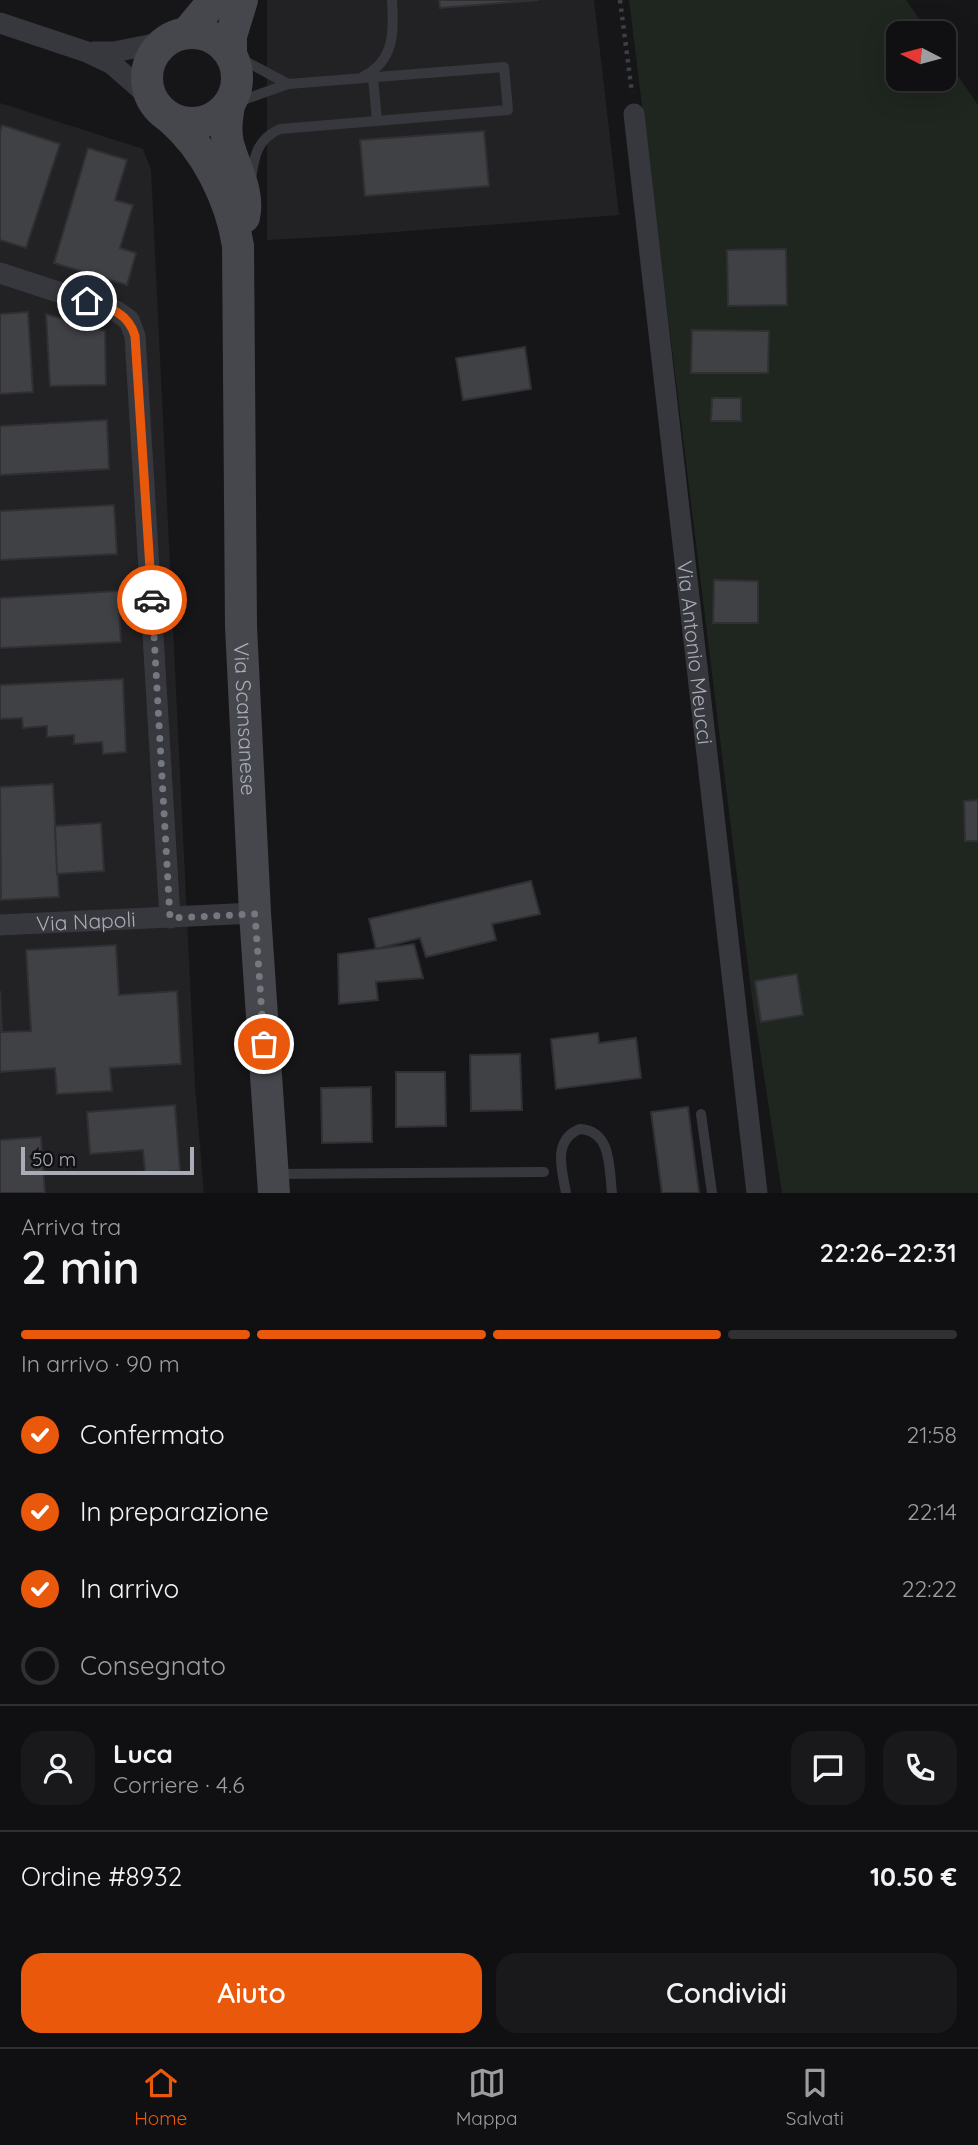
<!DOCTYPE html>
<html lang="it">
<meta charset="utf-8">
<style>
:root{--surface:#101012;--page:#19191b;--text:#f1f3f6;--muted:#9c9d9f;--line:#303032;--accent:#ea580c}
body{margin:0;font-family:Quicksand,sans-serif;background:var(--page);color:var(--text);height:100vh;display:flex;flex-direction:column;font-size:26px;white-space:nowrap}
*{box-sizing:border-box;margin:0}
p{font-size:23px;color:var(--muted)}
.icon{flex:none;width:38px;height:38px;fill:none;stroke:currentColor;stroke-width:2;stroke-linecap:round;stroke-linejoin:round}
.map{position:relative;height:1193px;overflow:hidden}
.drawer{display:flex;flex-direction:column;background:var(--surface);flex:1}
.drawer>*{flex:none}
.needle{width:46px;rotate:276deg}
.tools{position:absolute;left:886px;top:21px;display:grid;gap:14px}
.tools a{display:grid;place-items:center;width:70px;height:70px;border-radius:14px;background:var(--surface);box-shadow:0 7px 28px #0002,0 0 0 2px var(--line);font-size:35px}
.scale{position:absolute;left:21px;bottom:18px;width:173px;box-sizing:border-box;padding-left:7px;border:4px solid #a8adb8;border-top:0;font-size:19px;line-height:24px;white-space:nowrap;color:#a8adb8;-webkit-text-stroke:5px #111113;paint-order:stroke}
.pin{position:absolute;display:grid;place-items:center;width:60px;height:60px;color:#fff;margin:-30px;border:4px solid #fff;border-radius:50%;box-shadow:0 2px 7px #0007}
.courier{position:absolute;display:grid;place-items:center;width:70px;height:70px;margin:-35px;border:5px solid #ea580c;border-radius:50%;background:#fff;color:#222;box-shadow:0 2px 9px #0007}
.head em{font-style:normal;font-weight:600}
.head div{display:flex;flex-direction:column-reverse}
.head{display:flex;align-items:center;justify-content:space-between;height:119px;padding:0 21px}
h1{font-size:46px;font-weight:600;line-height:52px}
.bar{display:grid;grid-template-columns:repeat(4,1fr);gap:10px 7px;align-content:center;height:84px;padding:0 21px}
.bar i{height:9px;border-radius:5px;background:var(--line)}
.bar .active{background:var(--accent)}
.bar p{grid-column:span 4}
.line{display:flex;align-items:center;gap:18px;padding:0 21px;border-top:2px solid var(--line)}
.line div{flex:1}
.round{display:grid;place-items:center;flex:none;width:74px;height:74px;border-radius:21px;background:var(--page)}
ol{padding:0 21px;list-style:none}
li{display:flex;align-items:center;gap:21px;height:77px}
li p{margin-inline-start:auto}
li .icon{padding:7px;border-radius:50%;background:var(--accent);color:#fff;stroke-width:4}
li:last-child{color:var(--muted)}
li i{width:38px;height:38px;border:4px solid var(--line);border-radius:50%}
.primary-button{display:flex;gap:14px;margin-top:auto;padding:14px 21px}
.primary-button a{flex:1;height:80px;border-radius:21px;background:var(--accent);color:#fff;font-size:28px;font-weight:600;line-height:80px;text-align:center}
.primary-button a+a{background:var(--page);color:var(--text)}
.tab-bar{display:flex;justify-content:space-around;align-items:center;height:98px;border-top:2px solid var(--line);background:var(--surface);font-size:19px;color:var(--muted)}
.tab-bar a{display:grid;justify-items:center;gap:4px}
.tab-bar .active{color:var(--accent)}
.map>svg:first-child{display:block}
.built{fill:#222225}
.green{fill:#1e261f}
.building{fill:#404145;stroke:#303034;stroke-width:2}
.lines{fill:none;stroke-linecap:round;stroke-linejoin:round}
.path{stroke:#3d3f44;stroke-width:4.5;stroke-dasharray:3.5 5;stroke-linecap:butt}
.service{stroke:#37383d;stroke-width:10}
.minor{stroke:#37383d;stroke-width:21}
.secondary{stroke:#45474d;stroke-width:32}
.done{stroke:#757880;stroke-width:7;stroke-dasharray:0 12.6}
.route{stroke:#ea580c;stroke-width:9}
.labels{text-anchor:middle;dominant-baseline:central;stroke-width:6;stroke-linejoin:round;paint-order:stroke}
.street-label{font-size:21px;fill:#a8adb8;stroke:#111113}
</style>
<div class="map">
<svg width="978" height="1193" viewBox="0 0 978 1193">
<rect width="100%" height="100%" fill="#161618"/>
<g class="built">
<polygon points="267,0 594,0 619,215 342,236 267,240"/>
<polygon points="0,103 143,149 151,170 195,1085 204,1193 0,1193"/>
</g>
<polygon class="green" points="629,0 906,0 929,33 898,33 898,79 943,79 943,54 978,105 978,1193 782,1193 752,998"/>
<g class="building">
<polygon points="439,0 539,0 440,8"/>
<polygon points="2,125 60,144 26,248 0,240 0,132"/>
<polygon points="484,131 489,186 365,196 360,140"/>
<polygon points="88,148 127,160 115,200 133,205 120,248 136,253 127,285 54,263"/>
<polygon points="786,249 787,305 728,306 727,250"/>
<polygon points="28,312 33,392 0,394 0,314"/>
<polygon points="46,314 105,331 106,385 50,386"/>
<polygon points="692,330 769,331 768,373 691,373"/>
<polygon points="525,347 531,389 463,400 456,358"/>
<polygon points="712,398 741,398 741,421 711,421"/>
<polygon points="107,420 109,469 0,475 0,426"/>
<polygon points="114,505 117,554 0,560 0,511"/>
<polygon points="714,580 758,581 758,623 713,623"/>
<polygon points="118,591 121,642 0,648 0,598"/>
<polygon points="123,679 126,752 103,754 102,742 74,744 74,735 47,737 47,726 23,728 22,718 0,719 0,685"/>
<polygon points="53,784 59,897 1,900 0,787"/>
<polygon points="978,800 978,841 965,841 964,801"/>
<polygon points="101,823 104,871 57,874 55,826"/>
<polygon points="531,881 540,914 492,924 496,940 426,957 420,938 376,949 369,919"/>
<polygon points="414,944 423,978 376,982 378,1000 339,1004 338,954"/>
<polygon points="116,945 119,995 177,991 181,1064 110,1068 112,1091 57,1094 55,1068 0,1072 0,991 2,1032 31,1031 26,950"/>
<polygon points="797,974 803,1015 761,1022 755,981"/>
<polygon points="598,1033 599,1043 636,1038 641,1078 556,1089 551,1039"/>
<polygon points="520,1054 522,1110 471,1111 470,1055"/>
<polygon points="396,1072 445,1072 446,1126 396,1127"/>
<polygon points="371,1087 372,1142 322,1143 321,1088"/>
<polygon points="175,1105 180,1171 145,1173 143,1150 90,1154 87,1112"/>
<polygon points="688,1107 699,1193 662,1193 651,1112"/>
<polygon points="41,1137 45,1193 0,1193 0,1140"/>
</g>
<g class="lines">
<polyline class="path" points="620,0 632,93"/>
<g class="service">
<polyline points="232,54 288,84"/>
<path d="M 364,76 C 395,60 394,31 392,0"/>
<polyline points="373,78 377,120"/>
<path d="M 232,104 L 288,84 L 504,67 L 508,110 L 280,129 C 257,139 254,156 251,180"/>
<polyline points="701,1114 712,1193"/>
<polyline points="274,1174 544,1172"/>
<path d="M 566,1193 C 562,1170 552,1140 580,1129 C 612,1131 609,1168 612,1193"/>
</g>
<g class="minor">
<polyline points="0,23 87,52 112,64 152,99"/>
<polyline points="93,52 114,52 164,42"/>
<path id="s1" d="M 634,114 L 757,1193"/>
<polyline points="0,273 116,311 129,320 135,336 170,918"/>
<path id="s2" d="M 0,925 L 255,913"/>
</g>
<g class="secondary">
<circle cx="192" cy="78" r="45"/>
<polyline points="187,33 214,0"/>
<polyline points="231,54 231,36 242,0"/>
<path d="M 229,105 C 227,118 225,130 228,143 C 234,167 250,192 244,217"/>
<path id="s3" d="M 170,118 C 206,149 231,199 238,246 L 241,626 L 255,913 L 274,1193"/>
</g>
</g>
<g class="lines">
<polyline class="done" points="152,600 170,918 255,914 264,1044"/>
<path class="route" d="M 87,301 C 109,308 128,312 135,336 L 152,600"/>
</g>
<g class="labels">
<g class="street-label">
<text stroke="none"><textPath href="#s1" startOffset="542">Via Antonio Meucci</textPath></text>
<text stroke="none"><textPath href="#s3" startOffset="621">Via Scansanese</textPath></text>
<text stroke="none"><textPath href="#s2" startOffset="86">Via Napoli</textPath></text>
</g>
</g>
</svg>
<div class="tools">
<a><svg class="needle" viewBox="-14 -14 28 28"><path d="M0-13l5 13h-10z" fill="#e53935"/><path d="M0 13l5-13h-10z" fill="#9c9d9f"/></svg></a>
</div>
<div class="scale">50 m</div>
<div class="pin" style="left:264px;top:1044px;background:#ea580c"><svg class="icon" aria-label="bag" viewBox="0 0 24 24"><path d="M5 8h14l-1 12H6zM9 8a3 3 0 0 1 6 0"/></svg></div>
<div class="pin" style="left:87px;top:301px;background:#1f2937"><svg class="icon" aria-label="home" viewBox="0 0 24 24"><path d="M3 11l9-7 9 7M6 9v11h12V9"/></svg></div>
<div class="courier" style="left:152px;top:600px"><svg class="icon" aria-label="car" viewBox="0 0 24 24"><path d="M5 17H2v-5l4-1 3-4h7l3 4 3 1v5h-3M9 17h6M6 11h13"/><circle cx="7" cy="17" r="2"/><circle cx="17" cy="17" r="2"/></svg></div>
</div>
<section class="drawer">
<div class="head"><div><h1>2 min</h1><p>Arriva tra</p></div><em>22:26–22:31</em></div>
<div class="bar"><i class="active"></i><i class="active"></i><i class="active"></i><i></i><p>In arrivo · 90 m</p></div>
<ol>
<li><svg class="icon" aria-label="check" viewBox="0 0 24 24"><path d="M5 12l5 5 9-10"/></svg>Confermato<p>21:58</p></li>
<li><svg class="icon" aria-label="check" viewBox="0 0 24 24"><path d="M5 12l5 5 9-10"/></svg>In preparazione<p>22:14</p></li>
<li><svg class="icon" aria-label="check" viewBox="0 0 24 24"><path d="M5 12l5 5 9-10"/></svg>In arrivo<p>22:22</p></li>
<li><i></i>Consegnato</li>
</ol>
<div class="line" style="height:126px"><a class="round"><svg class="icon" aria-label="person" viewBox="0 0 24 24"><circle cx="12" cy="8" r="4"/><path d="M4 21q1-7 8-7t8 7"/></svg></a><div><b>Luca</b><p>Corriere · 4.6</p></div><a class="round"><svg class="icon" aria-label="chat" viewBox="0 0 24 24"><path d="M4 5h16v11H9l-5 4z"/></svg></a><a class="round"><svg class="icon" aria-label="phone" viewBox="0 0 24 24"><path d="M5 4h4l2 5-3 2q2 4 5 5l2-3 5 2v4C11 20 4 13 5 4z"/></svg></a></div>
<div class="line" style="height:91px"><div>Ordine #8932</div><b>10.50 €</b></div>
<div class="primary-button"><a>Aiuto</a><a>Condividi</a></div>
</section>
<nav class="tab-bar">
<a class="active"><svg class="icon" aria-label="home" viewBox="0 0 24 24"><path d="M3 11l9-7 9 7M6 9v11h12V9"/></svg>Home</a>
<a><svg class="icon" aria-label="map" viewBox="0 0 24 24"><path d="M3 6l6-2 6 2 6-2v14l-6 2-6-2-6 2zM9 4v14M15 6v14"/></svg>Mappa</a>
<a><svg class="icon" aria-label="saved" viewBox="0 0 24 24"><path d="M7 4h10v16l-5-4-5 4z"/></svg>Salvati</a>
</nav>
